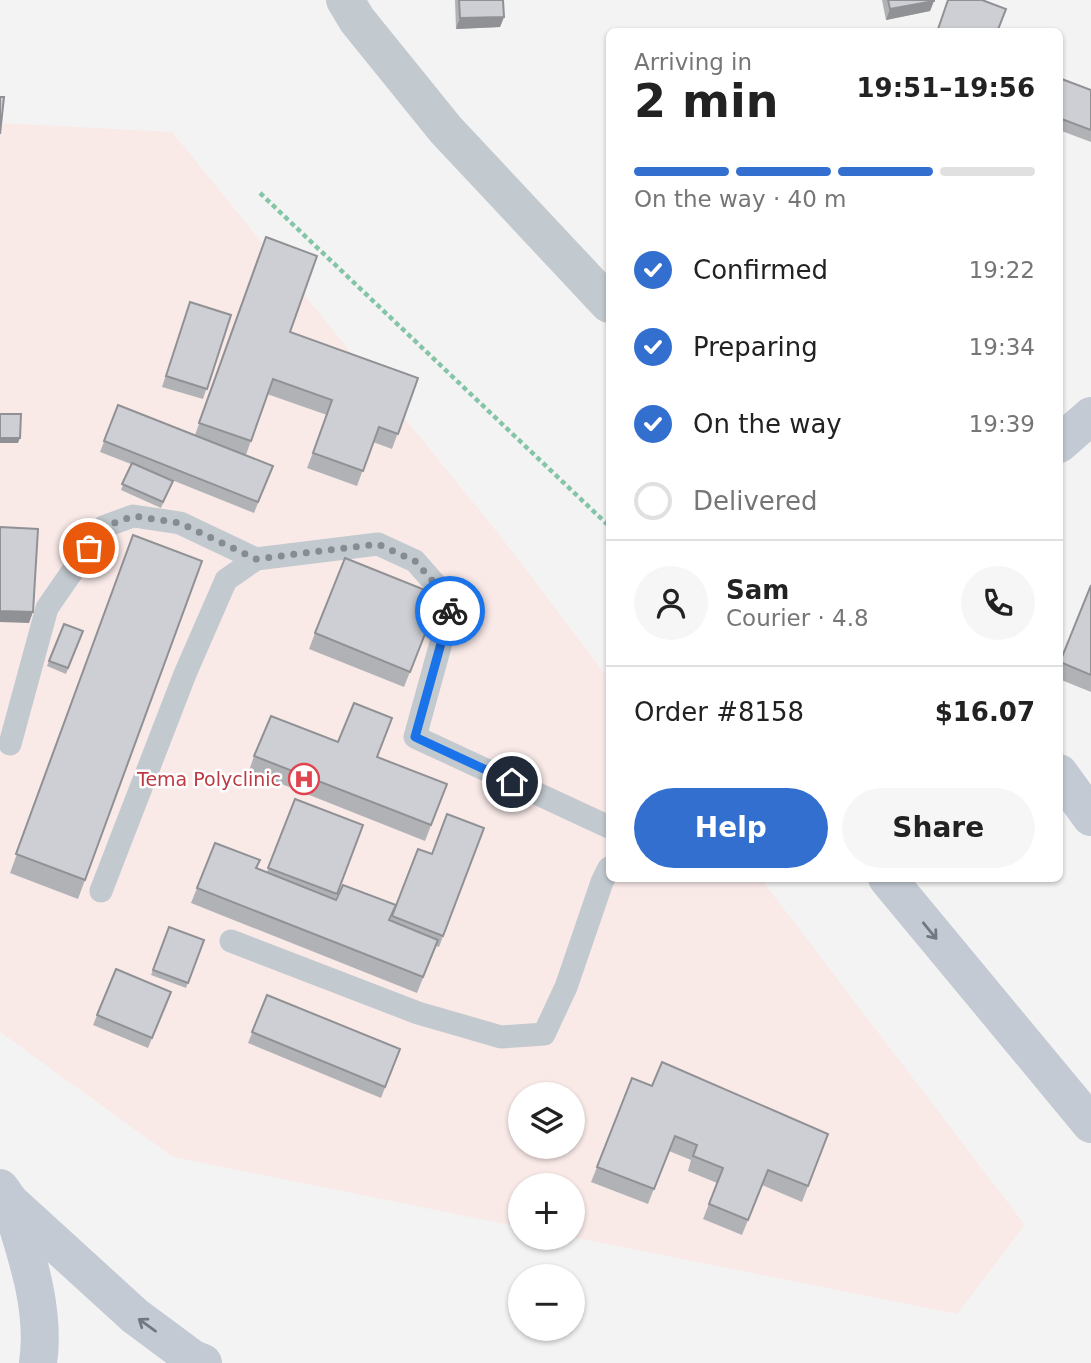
<!DOCTYPE html>
<meta charset="utf-8">
<style>
:root{--surface:#fff;--page:#f6f6f6;--text:#222;--muted:#767676;--line:#e0e0e0;--accent:#326fcf}
body{margin:0;font-family:"DejaVu Sans",sans-serif;background:var(--page);color:var(--text);height:100vh;display:flex;flex-direction:column;font-size:26px;white-space:nowrap}
*{box-sizing:border-box;margin:0}
p{font-size:23px;color:var(--muted)}
.icon{flex:none;width:38px;height:38px;fill:none;stroke:currentColor;stroke-width:2;stroke-linecap:round;stroke-linejoin:round}
.map{position:relative;flex:1;overflow:hidden}
.side{position:absolute;left:606px;top:28px;width:457px;height:854px;display:flex;flex-direction:column;background:var(--surface);border-radius:10px;box-shadow:0 2px 5px #0004}
.side>*{flex:none}
.controls{position:absolute;left:508px;top:1082px;display:grid;gap:14px}
.controls a{display:grid;place-items:center;width:77px;height:77px;border-radius:50%;background:var(--surface);box-shadow:0 2px 5px #0004;font-size:35px}
.pin{position:absolute;display:grid;place-items:center;width:60px;height:60px;color:#fff;margin:-30px;border:4px solid #fff;border-radius:50%;box-shadow:0 2px 7px #0007}
.courier{position:absolute;display:grid;place-items:center;width:70px;height:70px;margin:-35px;border:5px solid #1a73e8;border-radius:50%;background:#fff;color:#222;box-shadow:0 2px 9px #0007}
.summary em{font-style:normal;font-weight:600}
.summary div{display:flex;flex-direction:column-reverse}
.summary{display:flex;align-items:center;justify-content:space-between;height:119px;padding:0 28px}
h1{font-size:46px;font-weight:600;line-height:52px}
.bar{display:grid;grid-template-columns:repeat(4,1fr);gap:10px 7px;align-content:center;height:84px;padding:0 28px}
.bar i{height:9px;border-radius:5px;background:var(--line)}
.bar .on{background:var(--accent)}
.bar p{grid-column:span 4}
.line{display:flex;align-items:center;gap:18px;padding:0 28px;border-top:2px solid var(--line)}
.line div{flex:1}
.round{display:grid;place-items:center;flex:none;width:74px;height:74px;border-radius:37px;background:var(--page)}
ol{padding:0 28px;list-style:none}
li{display:flex;align-items:center;gap:21px;height:77px}
li p{margin-inline-start:auto}
li .icon{padding:7px;border-radius:50%;background:var(--accent);color:#fff;stroke-width:4}
li:last-child{color:var(--muted)}
li i{width:38px;height:38px;border:4px solid var(--line);border-radius:50%}
.primary-button{display:flex;gap:14px;margin-top:auto;padding:14px 28px}
.primary-button a{flex:1;height:80px;border-radius:42px;background:var(--accent);color:#fff;font-size:28px;font-weight:600;line-height:80px;text-align:center}
.primary-button a+a{background:var(--page);color:var(--text)}
.map>svg:first-child{display:block}
.medical{fill:#f9eae8;fill-rule:evenodd}
.lines{fill:none;stroke-linecap:round;stroke-linejoin:round}
.path{stroke:#84c5a8;stroke-width:4.5;stroke-dasharray:5 3.5;stroke-linecap:butt}
.service{stroke:#c2c9cf;stroke-width:23}
.minor{stroke:#c2c9cf;stroke-width:38}
.secondary{stroke:#c3cad3;stroke-width:38}
.wall{fill:#b0b2b6}
.shaded-wall{fill:#909194}
.building{fill:#cdcfd4;stroke:#909194;stroke-width:2}
.oneway{stroke:#707881}
.done{stroke:#878c92;stroke-width:7;stroke-dasharray:0 12.6}
.route{stroke:#1a73e8;stroke-width:9}
.labels{text-anchor:middle;dominant-baseline:central;stroke-width:5;stroke-linejoin:round;paint-order:stroke}
.health-label{font-size:19px;fill:#be3a42;stroke:#fff;text-anchor:end}
</style>
<div class="map">
<svg width="1091" height="1363" viewBox="0 0 1091 1363">
<rect width="100%" height="100%" fill="#f4f3f3"/>
<path class="medical" d="M 0,123 L 172,132 L 498,533 L 609,679 L 609,878 L 761,879 L 1025,1225 L 957,1314 L 572,1237 L 572,1185 L 520,1185 L 520,1227 L 173,1157 L 0,1032 ZM 520,1094 L 572,1094 L 572,1146 L 520,1146 Z"/>
<g class="lines">
<polyline class="path" points="260,193 609,526"/>
<g class="service">
<polyline points="10,744 47,608 103,527 133,516 180,523 256,559"/>
<polyline points="101,891 185,674 226,580 256,559 378,544 415,561 452,603 415,737 609,827"/>
<polyline points="231,941 418,1013 501,1037 544,1034 566,987 602,882 609,868"/>
</g>
<polyline class="minor" points="345,0 357,20 446,130 609,304"/>
<g class="secondary">
<polyline points="1059,444 1091,416"/>
<polyline points="1059,773 1091,817"/>
<polyline points="887,878 1091,1124"/>
<polyline points="0,1188 10,1202 135,1316 193,1359 203,1363"/>
<path d="M 10,1202 C 26,1253 46,1309 38,1363"/>
</g>
</g>
<g class="wall">
<polygon points="455,0 503,0 504,17 500,27 456,29"/>
<polygon points="882,0 934,0 930,11 886,20"/>
<polygon points="1059,78 1091,90 1091,142 1059,130"/>
<polygon points="266,237 290,332 418,378 392,449 373,442 357,486 307,468 327,415 267,394 246,455 273,466 254,513 157,474 173,481 161,508 121,490 131,464 100,452 118,405 195,435"/>
<polygon points="190,302 231,315 203,399 162,387"/>
<polygon points="133,535 202,561 78,899 10,873"/>
<polygon points="1091,585 1091,692 1059,679 1059,665"/>
<polygon points="440,596 404,687 309,649 315,633"/>
<polygon points="64,624 83,631 66,674 47,666"/>
<polygon points="254,756 377,757 447,784 425,841 249,771"/>
<polygon points="295,799 363,825 335,900 390,921 418,849 432,854 484,828 439,947 436,946 417,993 191,903 197,888 257,868 267,872"/>
<polygon points="169,927 204,940 186,988 151,975"/>
<polygon points="116,969 171,992 148,1048 93,1025"/>
<polygon points="267,995 400,1049 381,1098 248,1043"/>
<polygon points="652,1086 828,1134 802,1202 762,1185 742,1235 703,1219 717,1183 688,1171 691,1160 669,1151 648,1204 591,1182 597,1167"/>
</g>
<g class="shaded-wall">
<polygon points="934,1 930,11 886,20 890,9"/>
<polygon points="504,17 500,27 456,29 460,18"/>
<polygon points="0,438 20,438 18,443 0,443"/>
<polygon points="0,611 33,612 29,623 0,622"/>
</g>
<g class="building">
<polygon points="459,0 503,0 504,17 460,18"/>
<polygon points="888,0 934,0 934,1 890,9"/>
<polygon points="948,0 982,0 1006,9 997,32 937,32"/>
<polygon points="1059,78 1091,90 1091,130 1059,118"/>
<polygon points="0,97 4,97 0,134"/>
<polygon points="266,237 317,256 290,332 418,378 398,434 379,427 363,471 313,453 332,400 273,379 251,441 199,423"/>
<polygon points="190,302 231,315 207,389 166,376"/>
<polygon points="118,405 273,466 258,502 104,441"/>
<polygon points="0,414 21,414 20,438 0,438"/>
<polygon points="132,463 173,481 163,502 122,484"/>
<polygon points="0,527 38,529 33,612 0,611"/>
<polygon points="133,535 202,561 85,880 16,854"/>
<polygon points="345,558 440,596 410,672 315,633"/>
<polygon points="1091,585 1091,675 1060,662"/>
<polygon points="64,624 83,631 68,668 49,661"/>
<polygon points="354,703 392,718 377,757 447,784 431,825 254,756 271,716 338,742"/>
<polygon points="295,799 363,825 337,894 268,868"/>
<polygon points="447,814 484,828 443,936 392,916 418,849 432,854"/>
<polygon points="215,843 260,860 256,868 336,900 343,885 396,905 389,920 438,940 423,977 197,888"/>
<polygon points="169,927 204,940 188,983 153,970"/>
<polygon points="116,969 171,992 152,1038 97,1015"/>
<polygon points="267,995 400,1049 385,1087 252,1032"/>
<polygon points="662,1062 828,1134 808,1186 768,1170 748,1220 709,1204 723,1168 693,1156 697,1145 675,1136 654,1189 597,1167 632,1078 652,1086"/>
</g>
<defs><path id="oneway-shaft" d="M-6 0H5M1.5-3L5.5 0L1.5 3" fill="none" stroke-width="1.6" stroke-linecap="round" stroke-linejoin="round" transform="scale(1.75)"/></defs>
<g class="oneway">
<use href="#oneway-shaft" transform="translate(930 931) rotate(51)"/>
<use href="#oneway-shaft" transform="translate(147 1325) rotate(-144)"/>
</g>
<g class="lines">
<polyline class="done" points="89,548 103,527 134,516 180,523 256,559 378,544 415,561 452,603 450,611"/>
<polyline class="route" points="450,611 415,737 512,782"/>
</g>
<defs>
<g id="hospital-ring" transform="scale(1.575)"><circle r="9.5" fill="#fff" stroke="#e0444e" stroke-width="1.5"/><path d="M-5-5h3v3.5h4V-5h3V5h-3V1.5h-4V5h-3Z" fill="#e0444e"/></g>
</defs>
<g fill-rule="evenodd">
<use href="#hospital-ring" x="304" y="779"/>
</g>
<g class="labels">
<g class="health-label">
<text x="281" y="779">Tema Polyclinic</text>
</g>
</g>
</svg>
<div class="controls">
<a><svg class="icon" aria-label="layers" viewBox="0 0 24 24"><path d="M12 4l9 5-9 5-9-5zM3 14l9 5 9-5"/></svg></a>
<a>+</a>
<a>−</a>
</div>
<div class="pin" style="left:89px;top:548px;background:#ea580c"><svg class="icon" aria-label="bag" viewBox="0 0 24 24"><path d="M5 8h14l-1 12H6zM9 8a3 3 0 0 1 6 0"/></svg></div>
<div class="pin" style="left:512px;top:782px;background:#1f2937"><svg class="icon" aria-label="home" viewBox="0 0 24 24"><path d="M3 11l9-7 9 7M6 9v11h12V9"/></svg></div>
<div class="courier" style="left:450px;top:611px"><svg class="icon" aria-label="bike" viewBox="0 0 24 24"><circle cx="6" cy="16" r="4"/><circle cx="18" cy="16" r="4"/><path d="M6 16l4-8h5l3 8M10 8l3 8H6M13 5h3"/></svg></div>
<section class="side">
<div class="summary"><div><h1>2 min</h1><p>Arriving in</p></div><em>19:51–19:56</em></div>
<div class="bar"><i class="on"></i><i class="on"></i><i class="on"></i><i></i><p>On the way · 40 m</p></div>
<ol>
<li><svg class="icon" aria-label="check" viewBox="0 0 24 24"><path d="M5 12l5 5 9-10"/></svg>Confirmed<p>19:22</p></li>
<li><svg class="icon" aria-label="check" viewBox="0 0 24 24"><path d="M5 12l5 5 9-10"/></svg>Preparing<p>19:34</p></li>
<li><svg class="icon" aria-label="check" viewBox="0 0 24 24"><path d="M5 12l5 5 9-10"/></svg>On the way<p>19:39</p></li>
<li><i></i>Delivered</li>
</ol>
<div class="line" style="height:126px"><a class="round"><svg class="icon" aria-label="person" viewBox="0 0 24 24"><circle cx="12" cy="8" r="4"/><path d="M4 21q1-7 8-7t8 7"/></svg></a><div><b>Sam</b><p>Courier · 4.8</p></div><a class="round"><svg class="icon" aria-label="phone" viewBox="0 0 24 24"><path d="M5 4h4l2 5-3 2q2 4 5 5l2-3 5 2v4C11 20 4 13 5 4z"/></svg></a></div>
<div class="line" style="height:91px"><div>Order #8158</div><b>$16.07</b></div>
<div class="primary-button"><a>Help</a><a>Share</a></div>
</section>
</div>
